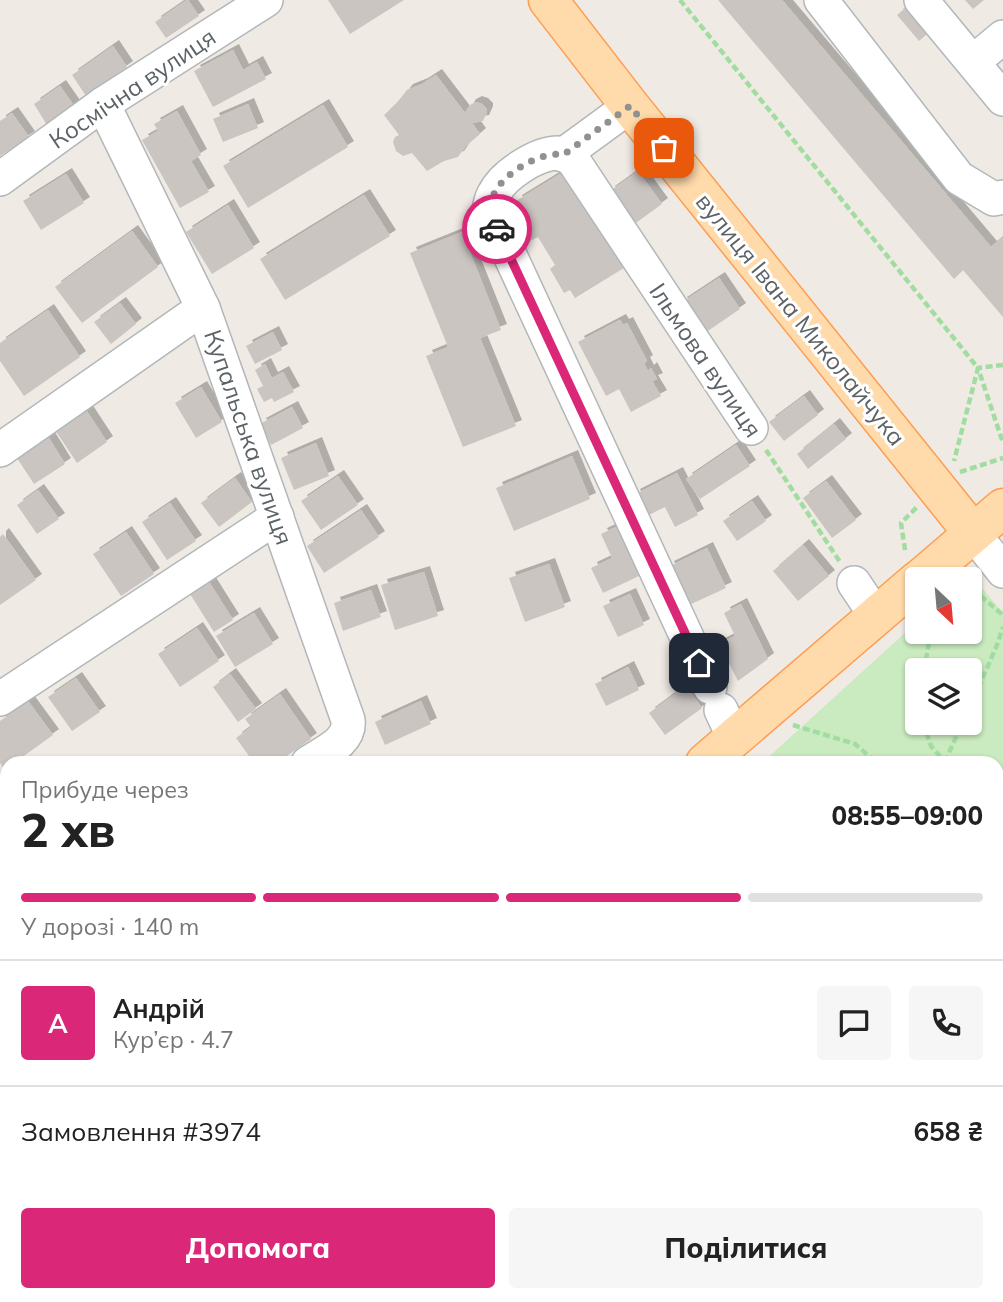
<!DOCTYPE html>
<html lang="uk">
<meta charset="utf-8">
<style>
:root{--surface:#fff;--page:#f6f6f6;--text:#222;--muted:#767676;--line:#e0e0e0;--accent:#db2777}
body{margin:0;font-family:Mulish,sans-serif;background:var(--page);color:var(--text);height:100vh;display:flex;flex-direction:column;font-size:26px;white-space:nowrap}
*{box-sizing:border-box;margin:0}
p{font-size:23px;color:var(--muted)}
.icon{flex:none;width:38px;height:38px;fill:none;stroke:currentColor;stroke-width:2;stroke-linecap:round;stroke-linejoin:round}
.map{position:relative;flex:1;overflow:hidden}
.panel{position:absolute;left:0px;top:756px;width:1004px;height:546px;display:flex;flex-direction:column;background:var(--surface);border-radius:21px 21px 0 0;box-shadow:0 2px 5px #0004}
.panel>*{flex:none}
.needle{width:46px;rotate:154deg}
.buttons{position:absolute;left:905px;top:567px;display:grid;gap:14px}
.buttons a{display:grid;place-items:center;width:77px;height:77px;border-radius:7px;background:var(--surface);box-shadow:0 2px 5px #0004;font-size:35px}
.pin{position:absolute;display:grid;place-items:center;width:60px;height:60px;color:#fff;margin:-30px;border-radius:14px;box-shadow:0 4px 10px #0006}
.courier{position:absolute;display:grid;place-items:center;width:70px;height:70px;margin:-35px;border:5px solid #db2777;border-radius:50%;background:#fff;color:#222;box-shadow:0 2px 9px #0007}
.headline em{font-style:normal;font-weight:800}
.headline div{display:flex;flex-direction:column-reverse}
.headline{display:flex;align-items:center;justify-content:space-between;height:119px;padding:0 21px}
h1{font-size:46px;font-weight:800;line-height:52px}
.bar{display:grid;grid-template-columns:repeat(4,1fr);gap:10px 7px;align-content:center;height:84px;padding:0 21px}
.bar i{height:9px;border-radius:5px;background:var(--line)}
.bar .active{background:var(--accent)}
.bar p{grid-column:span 4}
.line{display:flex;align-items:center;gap:18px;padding:0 21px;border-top:2px solid var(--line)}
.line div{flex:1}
.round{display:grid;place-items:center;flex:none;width:74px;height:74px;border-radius:7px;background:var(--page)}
.action{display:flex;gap:14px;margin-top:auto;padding:14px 21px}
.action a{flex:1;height:80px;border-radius:7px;background:var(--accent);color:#fff;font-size:28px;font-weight:800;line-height:80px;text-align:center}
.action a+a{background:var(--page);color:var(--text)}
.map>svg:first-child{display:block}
.green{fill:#caeabf;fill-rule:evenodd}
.building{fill:#cbc5c1;filter:url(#shadow)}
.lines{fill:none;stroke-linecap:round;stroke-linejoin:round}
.minor-casing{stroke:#b2b7ba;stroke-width:36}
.major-casing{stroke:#fe9d50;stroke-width:41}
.path{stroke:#a1dda0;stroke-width:4.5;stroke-dasharray:7 3.5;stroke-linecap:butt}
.minor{stroke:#fff;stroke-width:33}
.major{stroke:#ffdaaa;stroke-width:38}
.done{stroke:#909292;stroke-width:7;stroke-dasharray:0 12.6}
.route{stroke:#db2777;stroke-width:9}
.labels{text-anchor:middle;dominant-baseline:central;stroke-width:6;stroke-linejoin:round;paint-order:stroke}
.street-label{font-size:24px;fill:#5c6366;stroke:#fff}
</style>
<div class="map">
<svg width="1003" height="1302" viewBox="0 0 1003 1302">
<defs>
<filter id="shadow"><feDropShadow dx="6" dy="-6" stdDeviation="0" flood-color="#0004"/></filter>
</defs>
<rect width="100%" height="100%" fill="#f0eae4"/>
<path class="green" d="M 970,574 L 1003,613 L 1003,826 L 998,819 L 998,763 L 762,763 L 917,622 L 917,632 L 970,632 L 970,579 L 964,579 ZM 970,670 L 970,723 L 917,723 L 917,670 Z"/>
<g class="building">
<polygon points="187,0 188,0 199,16 166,38 155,22"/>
<polygon points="328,0 404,0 350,34"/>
<polygon points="718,0 782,0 991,247 1003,237 1003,317 963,270 954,279"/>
<polygon points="965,0 984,0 973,9"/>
<polygon points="910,4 932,30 919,41 897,15"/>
<polygon points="113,46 127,67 86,96 72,75"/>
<polygon points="233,50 243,70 257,62 266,79 213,107 194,71"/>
<polygon points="436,75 465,113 470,105 476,102 482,104 487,109 487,112 483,121 472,123 480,134 465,147 458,157 444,161 427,171 412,153 403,156 396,151 393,142 395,137 399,135 384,115 395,105 407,90 422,84"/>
<polygon points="60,86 74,106 47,125 34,104"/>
<polygon points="248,104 258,128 223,142 213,119"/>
<polygon points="323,105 348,147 248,208 223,166"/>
<polygon points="177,111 201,155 191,161 209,192 180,208 142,140 158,131 154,124"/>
<polygon points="12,113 29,137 0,156 0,121"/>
<polygon points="565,171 624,268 575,298 570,290 564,293 550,269 555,265 538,237 530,241 516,217 523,213 516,201"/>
<polygon points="638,171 662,204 633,225 609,192"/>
<polygon points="66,174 84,203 41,230 23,201"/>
<polygon points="364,195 390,236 285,300 260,259"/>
<polygon points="228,205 254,248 212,274 186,232"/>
<polygon points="132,231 158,267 82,323 55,287"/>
<polygon points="462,232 501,330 480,338 516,426 463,447 426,356 448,347 410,253"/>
<polygon points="719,278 740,309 702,335 681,303"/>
<polygon points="120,303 136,324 111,344 94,322"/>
<polygon points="48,310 80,357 24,396 0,361 0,343"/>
<polygon points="620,320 623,325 627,323 647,361 644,363 648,371 651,368 657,379 652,381 661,396 631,412 619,389 606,396 578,342"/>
<polygon points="273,332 282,350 255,364 246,346"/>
<polygon points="265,364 272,378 283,372 294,392 274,402 272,398 264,402 257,389 263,386 255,370"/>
<polygon points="201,387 222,422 196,438 175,403"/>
<polygon points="804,396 818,415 784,441 769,422"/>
<polygon points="292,407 303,428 271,445 260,424"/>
<polygon points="86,410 107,442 77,463 55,430"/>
<polygon points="834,424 846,439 808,469 797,454"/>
<polygon points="47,435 65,464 34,484 15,455"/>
<polygon points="316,443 329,476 294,490 281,458"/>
<polygon points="736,445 750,466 700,499 686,479"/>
<polygon points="572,456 590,499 514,531 496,488"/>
<polygon points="677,473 698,515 675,527 665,507 645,517 634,495"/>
<polygon points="338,476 358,505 321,530 301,501"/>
<polygon points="235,478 252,502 219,527 201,503"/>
<polygon points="826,481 856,520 832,538 803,498"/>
<polygon points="38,490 59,519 37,534 17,505"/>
<polygon points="752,501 766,521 737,541 723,521"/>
<polygon points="170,503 196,541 167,560 142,522"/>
<polygon points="361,510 379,537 324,573 307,546"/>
<polygon points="616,527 639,576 603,593 591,568 612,558 601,534"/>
<polygon points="126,532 154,574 121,596 93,554"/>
<polygon points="3,534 36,580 0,605 0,537"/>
<polygon points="803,545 829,576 798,601 773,571"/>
<polygon points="707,548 726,588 687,606 668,567"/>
<polygon points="549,564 565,607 525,622 509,578"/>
<polygon points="424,572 438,616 395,630 381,585"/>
<polygon points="206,577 233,620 214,632 187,589"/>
<polygon points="371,590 381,617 343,631 334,603"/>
<polygon points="630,594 644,625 618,637 603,606"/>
<polygon points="741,604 768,659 738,681 719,644 735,636 724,613"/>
<polygon points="254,613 273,644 235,667 216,636"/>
<polygon points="197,628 219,661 180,687 158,654"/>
<polygon points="628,667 639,690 606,706 595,684"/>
<polygon points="230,674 256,709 238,722 213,687"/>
<polygon points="76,678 100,712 72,731 48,697"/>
<polygon points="686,686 702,708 665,735 649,713"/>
<polygon points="280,694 311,739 277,763 272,758 264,763 254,763 236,738 251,727 245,719"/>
<polygon points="28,701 53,735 14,763 7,763 7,768 5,770 0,763 0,721"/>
<polygon points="421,701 431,724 385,745 375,722"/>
<polygon points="2,814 7,821 7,854 0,859 0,815"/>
<polygon points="0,889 7,899 7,935 0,940"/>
<polygon points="0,1094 7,1104 7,1110 0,1114"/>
<polygon points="7,1146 7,1177 0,1182 0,1151"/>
<polygon points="262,1295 353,1295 358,1302 252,1302"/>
<polygon points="598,1295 665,1295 670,1302 603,1302"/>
</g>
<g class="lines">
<g class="minor-casing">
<g id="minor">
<polyline points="821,0 959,178 994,199 1003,197"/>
<polyline points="921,0 1003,99"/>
<polyline points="973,62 1003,37"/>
<path d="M 103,104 L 203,308 L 348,720 C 351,742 324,752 308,763"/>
<polyline points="563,155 630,106"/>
<polyline points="0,179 103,104 266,0"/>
<polyline points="0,450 203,308"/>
<polyline points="973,533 1003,571"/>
<polyline points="854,583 876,616"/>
<path d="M 710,687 L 489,210 C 490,205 491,198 494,194 C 503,175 537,153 558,153 C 564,154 569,157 573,160 L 751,428"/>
<polyline points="0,699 277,517"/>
<polyline points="721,710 734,738"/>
<polyline points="998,843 1003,850"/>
<polyline points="0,974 7,969"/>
<polyline points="998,983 1003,979"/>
<polyline points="0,1034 7,1044"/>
<polyline points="998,1062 1003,1070"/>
<polyline points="998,1280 1003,1276"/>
<polyline points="530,1295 535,1302"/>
<polyline points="687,1295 692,1302"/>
<polyline points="765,1295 771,1302"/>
<polyline points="970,1302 979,1295"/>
</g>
</g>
<g class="major-casing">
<g id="major">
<polyline points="548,0 630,106 973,533"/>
<polyline points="920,579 1003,508"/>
<polyline points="705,763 917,581"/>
<polyline points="0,1287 7,1282"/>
</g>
</g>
<g class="path">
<polyline points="680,0 978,368 954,461"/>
<polyline points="1003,365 978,368 1003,443"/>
<polyline points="766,450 840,562"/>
<polyline points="960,472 1003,458"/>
<polyline points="905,550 901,523 917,507"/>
<polyline points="970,600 982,597 1003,615"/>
<polyline points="924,670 931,632"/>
<polyline points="917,704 917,705"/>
<polyline points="970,707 997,645 1003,627"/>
<polyline points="923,723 931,746 945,762"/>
<polyline points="793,725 855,744 877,763"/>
<polyline points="945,762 962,723"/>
<polyline points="998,801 1003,802"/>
<polyline points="998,915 1003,929"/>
<polyline points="41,1302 52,1295"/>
</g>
<use href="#minor" class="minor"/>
<use href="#major" class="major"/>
</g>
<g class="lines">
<path class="done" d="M 497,229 L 489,210 C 490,205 491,199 494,194 C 503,174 541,150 563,155 L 630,106 L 664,148"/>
<polyline class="route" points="497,229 699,663"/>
</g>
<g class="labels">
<g class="street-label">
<text transform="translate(132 88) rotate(-34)">Космічна вулиця</text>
<text transform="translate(801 319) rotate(51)">вулиця Івана Миколайчука</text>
<text transform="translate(706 360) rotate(56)">Ільмова вулиця</text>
<text transform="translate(249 437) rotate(71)">Купальська вулиця</text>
</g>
</g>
</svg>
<div class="buttons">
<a><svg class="needle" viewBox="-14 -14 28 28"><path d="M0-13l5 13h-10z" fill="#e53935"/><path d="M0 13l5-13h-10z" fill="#767676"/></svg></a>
<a><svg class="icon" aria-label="layers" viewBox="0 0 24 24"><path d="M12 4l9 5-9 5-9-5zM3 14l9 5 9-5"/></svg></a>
</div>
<div class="pin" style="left:664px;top:148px;background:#ea580c"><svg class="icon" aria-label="bag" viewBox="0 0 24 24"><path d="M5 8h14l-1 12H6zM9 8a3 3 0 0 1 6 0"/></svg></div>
<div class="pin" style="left:699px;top:663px;background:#1f2937"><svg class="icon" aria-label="home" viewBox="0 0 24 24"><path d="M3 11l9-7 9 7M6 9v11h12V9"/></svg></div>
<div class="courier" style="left:497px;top:229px"><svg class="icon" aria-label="car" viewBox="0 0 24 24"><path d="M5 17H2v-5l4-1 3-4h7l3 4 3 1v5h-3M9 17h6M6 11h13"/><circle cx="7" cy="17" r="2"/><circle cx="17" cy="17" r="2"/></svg></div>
<section class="panel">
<div class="headline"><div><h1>2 хв</h1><p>Прибуде через</p></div><em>08:55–09:00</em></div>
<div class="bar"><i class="active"></i><i class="active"></i><i class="active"></i><i></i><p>У дорозі · 140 m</p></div>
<div class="line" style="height:126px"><b class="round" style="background:var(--accent);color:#fff">А</b><div><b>Андрій</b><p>Кур’єр · 4.7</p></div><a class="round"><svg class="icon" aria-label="chat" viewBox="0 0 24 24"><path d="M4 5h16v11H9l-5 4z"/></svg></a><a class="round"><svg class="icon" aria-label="phone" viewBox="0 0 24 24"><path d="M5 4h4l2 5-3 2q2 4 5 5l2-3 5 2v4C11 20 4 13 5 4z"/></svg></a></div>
<div class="line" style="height:91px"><div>Замовлення #3974</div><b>658 ₴</b></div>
<div class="action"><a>Допомога</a><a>Поділитися</a></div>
</section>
</div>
